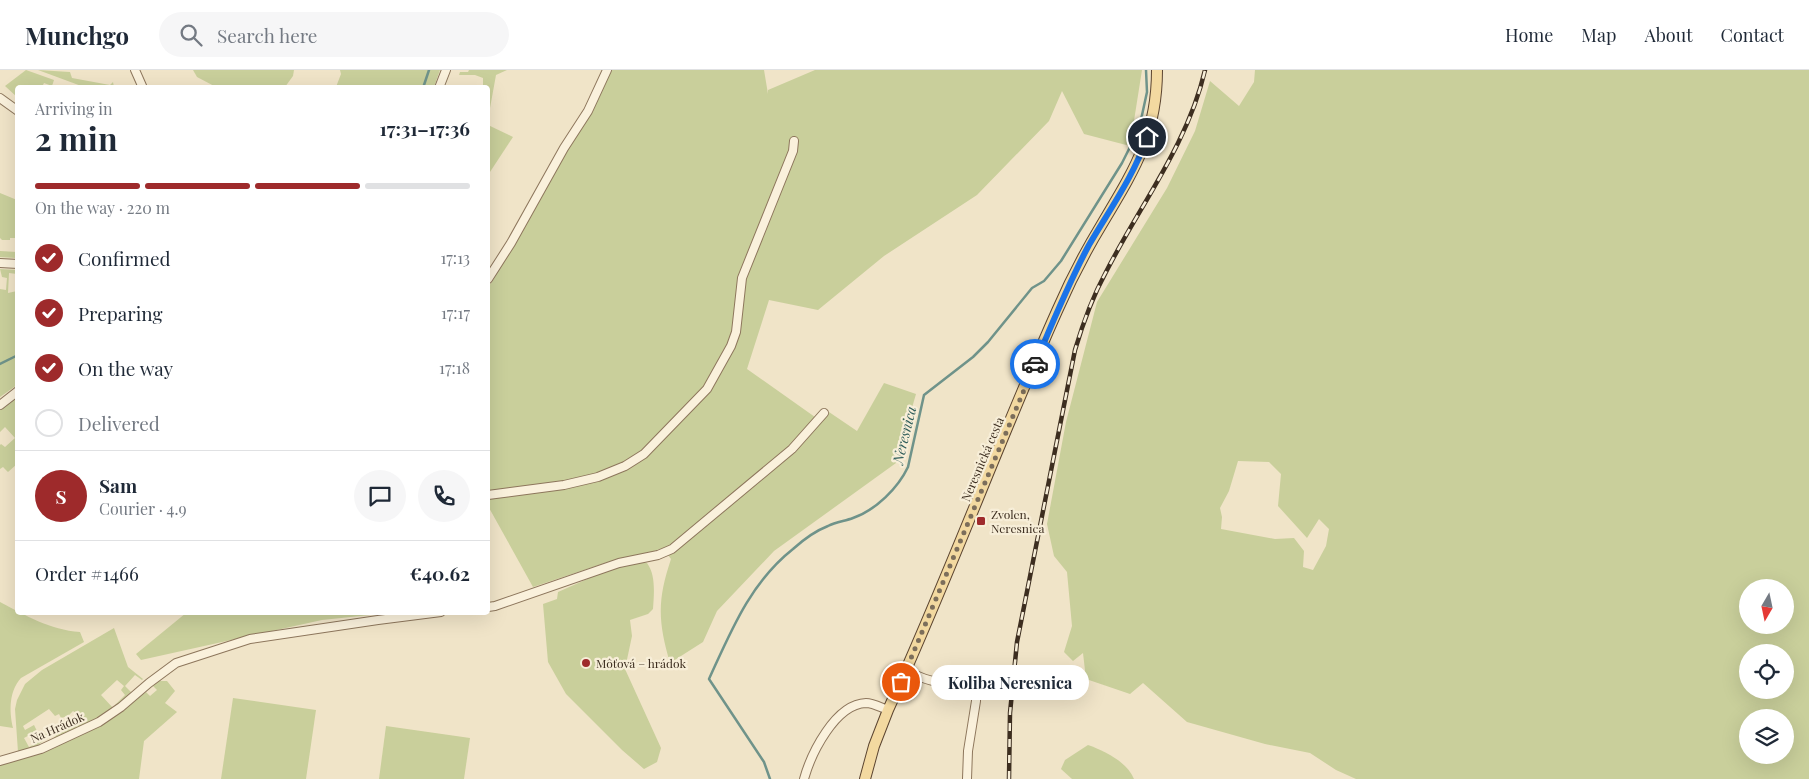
<!DOCTYPE html>
<meta charset="utf-8">
<style>
:root{--surface:#fff;--page:#f6f6f7;--text:#1f2937;--muted:#747a83;--line:#e0e1e3;--accent:#9e2a2b}
body{margin:0;font-family:"Playfair Display",serif;background:var(--page);color:var(--text);height:100vh;display:flex;flex-direction:column;font-size:19px;white-space:nowrap}
*{box-sizing:border-box;margin:0}
p{font-size:16px;color:var(--muted)}
.icon{flex:none;width:28px;height:28px;fill:none;stroke:currentColor;stroke-width:2;stroke-linecap:round;stroke-linejoin:round}
.map{position:relative;flex:1;overflow:hidden}
.side{position:absolute;left:15px;top:15px;width:475px;height:530px;display:flex;flex-direction:column;background:var(--surface);border-radius:5px;box-shadow:0 5px 20px #0002}
.side>*{flex:none}
.needle{width:32px;rotate:189deg}
.controls{position:absolute;left:1739px;top:509px;display:grid;gap:10px}
.controls a{display:grid;place-items:center;width:55px;height:55px;border-radius:50%;background:var(--surface);box-shadow:0 5px 20px #0002;font-size:25px}
.pin{position:absolute;display:grid;place-items:center;width:42px;height:42px;color:#fff;margin:-21px;border:2px solid #fff;border-radius:50%;box-shadow:0 1px 5px #0007}
.courier{position:absolute;display:grid;place-items:center;width:50px;height:50px;margin:-25px;border:4px solid #1a73e8;border-radius:50%;background:#fff;color:#222;box-shadow:0 1px 6px #0007}
.bubble{position:absolute;height:35px;border-radius:18px;background:var(--surface);box-shadow:0 5px 20px #0002;font-size:16px;font-weight:700;line-height:35px;text-align:center}
.summary em{font-style:normal;font-weight:700}
.summary div{display:flex;flex-direction:column-reverse}
.summary{display:flex;align-items:center;justify-content:space-between;height:85px;padding:0 20px}
h1{font-size:32px;font-weight:700;line-height:38px}
.bar{display:grid;grid-template-columns:repeat(4,1fr);gap:8px 5px;align-content:center;height:60px;padding:0 20px}
.bar i{height:6px;border-radius:4px;background:var(--line)}
.bar .active{background:var(--accent)}
.bar p{grid-column:span 4}
.line{display:flex;align-items:center;gap:12px;padding:0 20px;border-top:1px solid var(--line)}
.line div{flex:1}
.round{display:grid;place-items:center;flex:none;width:52px;height:52px;border-radius:26px;background:var(--page)}
ol{padding:0 20px;list-style:none}
li{display:flex;align-items:center;gap:15px;height:55px}
li p{margin-inline-start:auto}
li .icon{padding:5px;border-radius:50%;background:var(--accent);color:#fff;stroke-width:4}
li:last-child{color:var(--muted)}
li i{width:28px;height:28px;border:2px solid var(--line);border-radius:50%}
header{display:flex;align-items:center;gap:30px;box-sizing:border-box;height:70px;padding:0 25px;background:var(--surface);border-bottom:1px solid var(--line)}
header strong{font-size:24px}
nav{display:flex;gap:28px;margin-inline-start:auto;font-size:18px}
.search{width:350px;height:45px;background:var(--page);display:flex;align-items:center;gap:12px;box-sizing:border-box;padding:0 18px;border-radius:28px;color:var(--muted);font-size:19px}
.map>svg:first-child{display:block}
.green{fill:#c9cf9b;fill-rule:evenodd}
.lines{fill:none;stroke-linecap:round;stroke-linejoin:round}
.stream{stroke:#6f938a;stroke-width:2.5}
.minor-casing{stroke:#8d765c;stroke-width:10}
.major-casing{stroke:#5b4430;stroke-width:12}
.minor{stroke:#faf1dc;stroke-width:8}
.major{stroke:#f3d9a0;stroke-width:10}
.rail-casing{stroke:#3d2e20;stroke-width:4.5}
.rail{stroke:#f7eed8;stroke-width:2.5;stroke-dasharray:8;stroke-linecap:butt}
.done{stroke:#7c6e5b;stroke-width:5;stroke-dasharray:0 9}
.route{stroke:#1a73e8;stroke-width:6}
.poi-dot{fill:#9e2a2b;stroke:#f7eed8;stroke-width:2}
.labels{text-anchor:middle;dominant-baseline:central;stroke-width:4.5;stroke-linejoin:round;paint-order:stroke}
.street-label{font-size:12px;fill:#3d2e20;stroke:#f7eed8}
.poi-label{font-size:12px;fill:#3d2e20;stroke:#f7eed8;text-anchor:start}
.water-label{font-size:14px;font-style:italic;fill:#2f5d5a;stroke:#f7eed8}
</style>
<header>
<strong>Munchgo</strong>
<div class="search"><svg class="icon" aria-label="search" viewBox="0 0 24 24"><circle cx="10" cy="10" r="6"/><path d="M15 15l6 6"/></svg>Search here</div>
<nav><a>Home</a><a>Map</a><a>About</a><a>Contact</a></nav>
</header>
<div class="map">
<svg width="1809" height="709" viewBox="0 0 1809 709">
<rect width="100%" height="100%" fill="#f0e4c8"/>
<g class="green">
<polygon points="26,0 54,10 52,16 44,13 42,17 18,18 17,27 5,16"/>
<polygon points="38,0 70,2 72,8 110,15 113,12 114,17 84,17"/>
<polygon points="193,0 294,0 293,6 285,17 216,17 197,7"/>
<polygon points="340,0 440,0 434,17 336,17 341,4"/>
<polygon points="469,0 507,0 496,5 488,49 488,18 483,17 483,8 475,5 459,5 460,2 468,2"/>
<path d="M 612,0 L 764,0 L 768,24 L 768,20 L 815,0 L 1142,0 L 1130,76 L 1084,64 L 1062,21 L 1049,51 L 977,125 L 884,186 L 818,240 L 769,230 L 747,299 L 822,352 L 829,342 L 857,361 L 884,313 L 916,324 L 896,393 L 774,481 L 717,541 L 703,572 L 670,593 C 658,551 657,531 671,489 L 663,478 L 633,488 L 611,491 L 533,517 L 488,436 L 488,217 L 492,212 Z"/>
<path d="M 1255,0 L 1809,0 L 1809,709 L 1356,709 L 1336,700 L 1310,683 L 1265,674 L 1187,652 L 1143,613 L 1130,624 L 1086,609 L 1083,583 L 1073,591 L 1064,582 L 1072,556 L 1067,502 L 1054,486 L 1047,454 L 1066,352 L 1097,232 L 1167,118 L 1195,61 L 1210,11 L 1239,36 L 1254,12 ZM 1238,391 L 1269,392 L 1281,404 L 1278,436 L 1307,468 L 1319,449 L 1329,459 L 1326,476 L 1313,500 L 1303,497 L 1304,481 L 1294,468 L 1275,469 L 1221,459 L 1222,447 L 1220,438 L 1229,421 ZM 1748,518 L 1785,518 L 1785,555 L 1748,555 ZM 1748,582 L 1785,582 L 1785,620 L 1748,620 ZM 1748,648 L 1785,648 L 1785,685 L 1748,685 Z"/>
<polygon points="488,55 513,67 488,105"/>
<polygon points="0,123 17,130 18,183 16,188 0,187 0,181 17,182 17,168 10,168 10,170 2,170 0,168"/>
<polygon points="0,199 18,200 17,204 9,203 8,223 17,221 17,315 0,327 0,219 6,220 7,208 2,207"/>
<polygon points="17,326 17,394 8,402 3,397 0,399 0,375 1,374 5,377 15,368 5,357 0,362 0,340"/>
<path d="M 641,492 L 647,493 C 656,505 654,524 653,539 L 648,544 L 630,550 L 632,566 L 625,599 L 661,678 L 657,692 L 644,699 L 622,680 L 566,624 L 548,592 L 543,534 L 557,529 L 558,522 L 612,498 Z"/>
<path d="M 0,532 C 25,545 50,560 80,562 L 84,572 L 21,608 C 9,621 9,641 13,658 L 0,656 Z"/>
<polygon points="186,543 389,543 322,550 141,590 136,584"/>
<polygon points="114,558 128,597 143,609 142,610 135,605 125,616 131,622 116,636 115,635 125,625 121,620 124,616 117,610 101,625 113,638 104,646 49,672 67,656 77,644 73,641 68,646 61,648 59,644 55,646 49,639 23,656 25,660 34,655 37,661 24,668 29,677 35,674 33,671 65,653 38,675 18,682 15,639 17,630 25,614 42,600"/>
<polygon points="159,611 167,611 175,621 165,633 177,642 144,671 139,709 0,709 0,694 40,681 133,629 138,628 146,622 150,626 157,620 153,616"/>
<polygon points="233,628 316,640 306,709 221,709"/>
<polygon points="386,656 470,668 464,709 379,709"/>
<path d="M 1088,675 C 1105,681 1127,692 1134,709 L 1072,709 L 1061,699 L 1065,690 Z"/>
</g>
<g class="lines">
<g class="stream">
<polyline points="423,18 429,0"/>
<polyline points="0,294 18,285"/>
<path d="M 770,709 L 764,692 L 709,609 C 731,561 750,513 793,479 C 803,470 815,461 828,456 C 836,452 845,451 853,448 C 876,440 898,418 908,397 L 924,325 L 973,287 L 988,272 L 1032,218 L 1044,211 L 1061,191 L 1122,93 L 1139,59 L 1147,22 L 1146,0"/>
</g>
<g class="minor-casing">
<g id="minor">
<polyline points="135,0 143,18"/>
<polyline points="439,18 446,0"/>
<polyline points="0,28 18,41"/>
<polyline points="0,193 18,194"/>
<polyline points="488,209 511,173 564,78 588,41 607,0"/>
<polyline points="0,335 18,321"/>
<polyline points="488,425 564,415 598,407 625,396 644,384 707,319 731,276 736,262 742,208 793,81 794,71"/>
<polyline points="488,537 495,536 619,493 658,485 672,479 792,379 824,343"/>
<path d="M 906,601 C 914,604 923,609 933,611 C 950,614 977,603 976,631 L 968,681 L 967,709"/>
<polyline points="0,691 41,679 99,652 121,637 149,613 176,593 250,569 378,550 441,542"/>
<path d="M 804,709 C 811,684 835,634 866,633 C 873,633 882,638 888,640"/>
</g>
</g>
<g class="major-casing">
<path id="major" d="M 865,709 L 874,676 L 888,640 C 948,509 998,373 1057,241 C 1070,211 1085,182 1102,154 C 1134,100 1157,65 1157,0"/>
</g>
<use href="#minor" class="minor"/>
<use href="#major" class="major"/>
<g class="rail-casing">
<path id="rail" d="M 1009,709 L 1010,643 L 1017,572 L 1075,280 C 1083,253 1093,226 1106,202 C 1140,135 1188,74 1205,0"/>
</g>
<use href="#rail" class="rail"/>
</g>
<g class="lines">
<polyline class="done" points="901,612 1035,294"/>
<path class="route" d="M 1035,294 C 1052,254 1068,214 1089,175 C 1110,139 1134,106 1147,67"/>
</g>
<g class="poi-dot">
<rect x="976" y="446" width="10" height="10" rx="2.5"/>
<circle cx="586" cy="593" r="5"/>
</g>
<g class="labels">
<g class="street-label">
<text transform="translate(982 389) rotate(-67)">Neresnická cesta</text>
<text transform="translate(57 657) rotate(-24)">Na Hrádok</text>
</g>
<g class="poi-label">
<text x="991" y="444">Zvolen,<tspan x="991" dy="14">Neresnica</tspan></text>
<text x="596" y="593">Môťová – hrádok</text>
</g>
<g class="water-label">
<text transform="translate(904 365) rotate(-76)">Neresnica</text>
</g>
</g>
</svg>
<div class="controls">
<a><svg class="needle" viewBox="-14 -14 28 28"><path d="M0-13l5 13h-10z" fill="#e53935"/><path d="M0 13l5-13h-10z" fill="#747a83"/></svg></a>
<a><svg class="icon" aria-label="locate" viewBox="0 0 24 24"><circle cx="12" cy="12" r="6"/><path d="M12 2v4M12 18v4M2 12h4M18 12h4"/></svg></a>
<a><svg class="icon" aria-label="layers" viewBox="0 0 24 24"><path d="M12 4l9 5-9 5-9-5zM3 14l9 5 9-5"/></svg></a>
</div>
<div class="pin" style="left:901px;top:612px;background:#ea580c"><svg class="icon" aria-label="bag" viewBox="0 0 24 24"><path d="M5 8h14l-1 12H6zM9 8a3 3 0 0 1 6 0"/></svg></div>
<div class="pin" style="left:1147px;top:67px;background:#1f2937"><svg class="icon" aria-label="home" viewBox="0 0 24 24"><path d="M3 11l9-7 9 7M6 9v11h12V9"/></svg></div>
<div class="courier" style="left:1035px;top:294px"><svg class="icon" aria-label="car" viewBox="0 0 24 24"><path d="M5 17H2v-5l4-1 3-4h7l3 4 3 1v5h-3M9 17h6M6 11h13"/><circle cx="7" cy="17" r="2"/><circle cx="17" cy="17" r="2"/></svg></div>
<div class="bubble" style="left:931px;top:595px;width:158px">Koliba Neresnica</div>
<section class="side">
<div class="summary"><div><h1>2 min</h1><p>Arriving in</p></div><em>17:31–17:36</em></div>
<div class="bar"><i class="active"></i><i class="active"></i><i class="active"></i><i></i><p>On the way · 220 m</p></div>
<ol>
<li><svg class="icon" aria-label="check" viewBox="0 0 24 24"><path d="M5 12l5 5 9-10"/></svg>Confirmed<p>17:13</p></li>
<li><svg class="icon" aria-label="check" viewBox="0 0 24 24"><path d="M5 12l5 5 9-10"/></svg>Preparing<p>17:17</p></li>
<li><svg class="icon" aria-label="check" viewBox="0 0 24 24"><path d="M5 12l5 5 9-10"/></svg>On the way<p>17:18</p></li>
<li><i></i>Delivered</li>
</ol>
<div class="line" style="height:90px"><b class="round" style="background:var(--accent);color:#fff">S</b><div><b>Sam</b><p>Courier · 4.9</p></div><a class="round"><svg class="icon" aria-label="chat" viewBox="0 0 24 24"><path d="M4 5h16v11H9l-5 4z"/></svg></a><a class="round"><svg class="icon" aria-label="phone" viewBox="0 0 24 24"><path d="M5 4h4l2 5-3 2q2 4 5 5l2-3 5 2v4C11 20 4 13 5 4z"/></svg></a></div>
<div class="line" style="height:65px"><div>Order #1466</div><b>€40.62</b></div>
</section>
</div>
